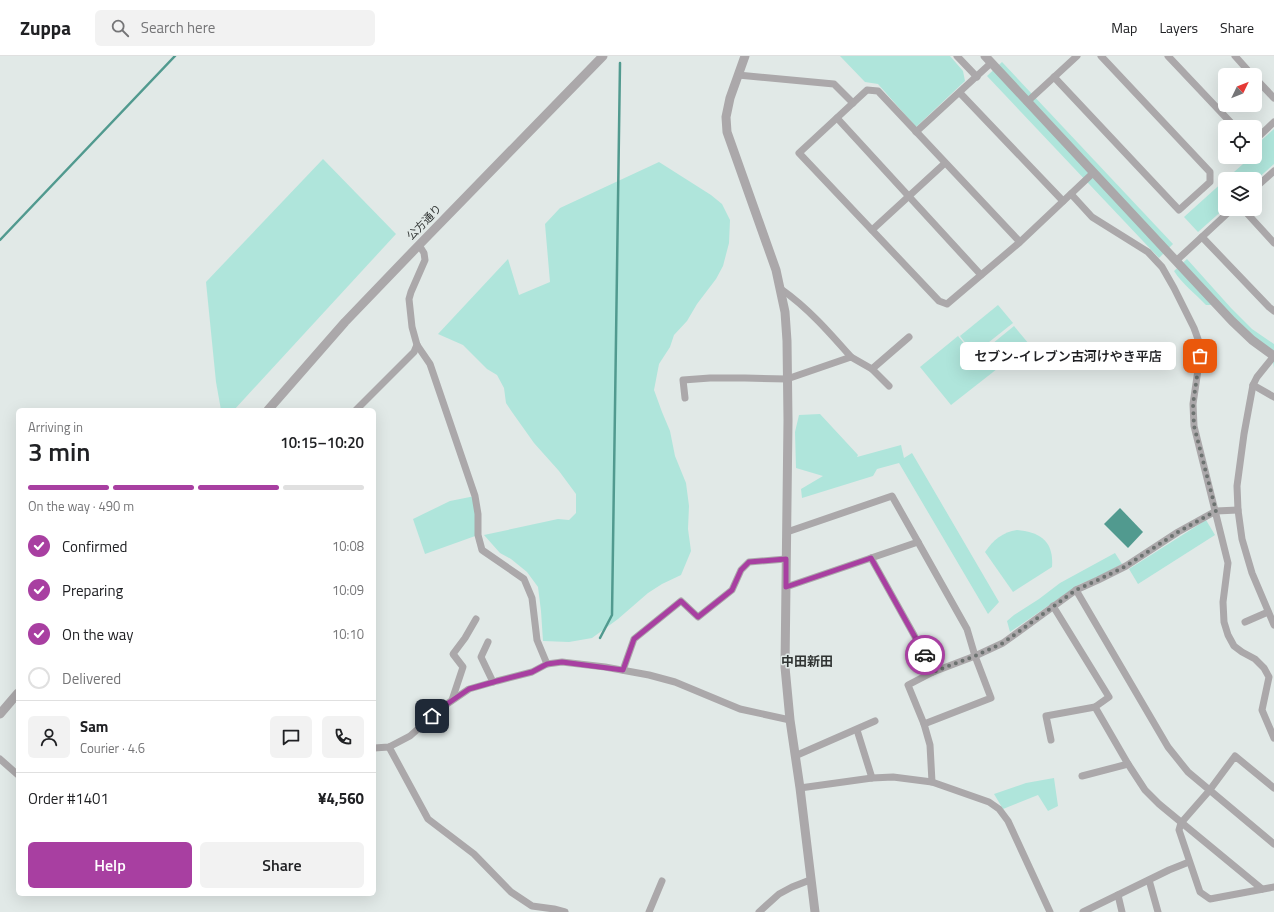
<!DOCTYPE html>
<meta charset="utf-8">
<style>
:root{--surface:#fff;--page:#f2f2f2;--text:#202124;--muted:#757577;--line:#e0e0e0;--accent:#a83fa1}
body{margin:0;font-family:"Titillium Web","Noto Sans JP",sans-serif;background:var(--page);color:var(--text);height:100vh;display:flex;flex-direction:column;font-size:15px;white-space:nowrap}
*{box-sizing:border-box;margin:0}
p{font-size:13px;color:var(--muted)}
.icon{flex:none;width:22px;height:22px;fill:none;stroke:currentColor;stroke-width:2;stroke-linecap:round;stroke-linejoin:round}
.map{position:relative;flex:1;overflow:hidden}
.drawer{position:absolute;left:16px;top:352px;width:360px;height:488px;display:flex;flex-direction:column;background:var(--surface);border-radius:6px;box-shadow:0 4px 16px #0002}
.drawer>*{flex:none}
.needle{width:26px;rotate:47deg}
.tools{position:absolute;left:1218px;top:12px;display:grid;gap:8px}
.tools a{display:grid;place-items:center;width:44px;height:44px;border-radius:6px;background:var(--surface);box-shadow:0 4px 16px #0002;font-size:20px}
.pin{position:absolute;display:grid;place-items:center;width:34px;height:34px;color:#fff;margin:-17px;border-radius:8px;box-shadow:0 2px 6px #0006}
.courier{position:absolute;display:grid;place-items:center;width:40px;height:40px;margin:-20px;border:3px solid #a83fa1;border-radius:50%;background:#fff;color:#222;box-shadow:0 1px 5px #0007}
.bubble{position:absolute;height:28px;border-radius:6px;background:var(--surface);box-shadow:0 4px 16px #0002;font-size:13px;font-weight:600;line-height:28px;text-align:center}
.summary em{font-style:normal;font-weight:600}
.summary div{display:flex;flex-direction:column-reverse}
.summary{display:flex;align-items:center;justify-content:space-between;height:68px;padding:0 12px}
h1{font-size:26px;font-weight:600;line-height:30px}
.bar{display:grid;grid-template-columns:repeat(4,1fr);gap:6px 4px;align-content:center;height:48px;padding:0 12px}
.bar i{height:5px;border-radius:3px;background:var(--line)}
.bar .current{background:var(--accent)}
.bar p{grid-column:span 4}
.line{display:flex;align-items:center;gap:10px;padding:0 12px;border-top:1px solid var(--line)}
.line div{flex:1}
.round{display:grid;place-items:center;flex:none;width:42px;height:42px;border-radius:6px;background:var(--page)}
ol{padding:0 12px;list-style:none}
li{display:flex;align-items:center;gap:12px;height:44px}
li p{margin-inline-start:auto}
li .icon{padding:4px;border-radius:50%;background:var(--accent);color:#fff;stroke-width:4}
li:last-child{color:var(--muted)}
li i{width:22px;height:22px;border:2px solid var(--line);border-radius:50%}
.button{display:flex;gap:8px;margin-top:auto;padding:8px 12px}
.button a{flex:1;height:46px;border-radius:6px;background:var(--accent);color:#fff;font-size:16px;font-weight:600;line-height:46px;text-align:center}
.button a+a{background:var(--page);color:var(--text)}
header{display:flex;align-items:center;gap:24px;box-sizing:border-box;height:56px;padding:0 20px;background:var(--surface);border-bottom:1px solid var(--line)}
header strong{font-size:19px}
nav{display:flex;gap:22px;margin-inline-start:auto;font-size:14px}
.search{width:280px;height:36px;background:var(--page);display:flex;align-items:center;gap:10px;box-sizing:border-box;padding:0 14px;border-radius:6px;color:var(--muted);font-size:15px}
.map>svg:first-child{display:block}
.green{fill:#afe5db}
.water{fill:#519a8f}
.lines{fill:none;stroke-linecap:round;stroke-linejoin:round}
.stream{stroke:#519a8f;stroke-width:2.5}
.minor{stroke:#aba8aa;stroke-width:7}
.tertiary{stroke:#aba8aa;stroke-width:9}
.done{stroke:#6d7371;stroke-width:4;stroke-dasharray:0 7.2}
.route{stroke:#a83fa1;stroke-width:5}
.labels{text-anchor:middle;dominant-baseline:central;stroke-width:3;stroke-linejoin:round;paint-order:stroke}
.street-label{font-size:11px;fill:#2f3332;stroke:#e1e9e7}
.quarter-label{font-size:13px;font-weight:bold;fill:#2f3332;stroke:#e1e9e7}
</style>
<header>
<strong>Zuppa</strong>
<div class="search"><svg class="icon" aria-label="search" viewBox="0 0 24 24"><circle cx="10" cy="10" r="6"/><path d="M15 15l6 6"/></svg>Search here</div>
<nav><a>Map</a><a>Layers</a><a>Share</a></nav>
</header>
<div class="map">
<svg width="1274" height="856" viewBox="0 0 1274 856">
<rect width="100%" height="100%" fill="#e1e9e7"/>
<g class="green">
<polygon points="840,0 950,0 963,15 965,25 916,71 878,28 865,26"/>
<polygon points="1002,6 1173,188 1159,202 987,20"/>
<polygon points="1274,73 1274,108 1255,125 1255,123 1226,123 1251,101 1255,101 1256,96 1255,90"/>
<polygon points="323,103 396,178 234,354 221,354 216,326 206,226"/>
<polygon points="659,106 711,139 722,148 730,164 729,187 723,210 716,223 697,248 687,265 674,279 670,291 659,308 654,334 662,356 670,375 675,400 686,427 689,450 688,473 691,495 681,519 662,528 648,537 618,563 592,582 569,586 543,585 541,555 538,531 527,516 511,503 500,497 484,479 558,463 569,464 576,457 576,438 559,415 534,387 512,356 506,347 504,332 497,319 487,313 463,289 438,278 508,203 519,239 550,226 545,168 560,152"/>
<polygon points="1225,124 1225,152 1198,176 1184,161"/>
<path d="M 1187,203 L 1231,252 L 1252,273 L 1274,288 L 1274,312 L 1271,293 L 1255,282 L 1221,249 L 1206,249 C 1195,237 1182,228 1174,215 Z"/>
<polygon points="998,249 1013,267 974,298 960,280"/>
<polygon points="1014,270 1029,288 951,349 920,311 958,280 977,303 976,301"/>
<polygon points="820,358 858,399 857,401 901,389 904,402 912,397 999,546 988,558 899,407 877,413 873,420 802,442 801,433 823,420 796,412 795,376 799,359"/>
<polygon points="475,440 478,479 425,498 413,463 450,445"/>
<polygon points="1206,464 1215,479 1138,528 1129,513"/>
<path d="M 1017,474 C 1040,476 1054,485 1052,511 L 1013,536 L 985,496 C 993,484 1003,476 1017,474 Z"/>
<polygon points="1115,497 1122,508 1100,520 1080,528 1010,576 1007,565 1014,559 1039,543 1060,527"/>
<polygon points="1054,722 1058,750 1048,755 1038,739 1003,753 994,738 1026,727"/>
</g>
<polygon class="water" points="1120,452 1143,476 1128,492 1104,468"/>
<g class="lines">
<g class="stream">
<polyline points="0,184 175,0"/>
<polyline points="600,582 612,559 620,7"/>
</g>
<g class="minor">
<polyline points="957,0 977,21"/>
<polyline points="1168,0 1235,71"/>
<polyline points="1235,0 1252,19"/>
<polyline points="738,19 834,28 853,47"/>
<polyline points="1054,21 1179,154 1210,126 1210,116 1101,0"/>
<polyline points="1255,22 1274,42"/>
<polyline points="960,37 1063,145"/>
<polyline points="1027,46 1077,0"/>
<polyline points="837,62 981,219"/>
<polyline points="916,76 991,7"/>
<polyline points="1255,84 1274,66"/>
<polyline points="1255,132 1274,115"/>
<polyline points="1071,138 1092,161 1148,196 1162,211 1174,232 1194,272 1199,286 1200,300 1193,348 1194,370 1228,507 1223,546 1224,566 1228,579 1234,590 1242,596 1255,603 1264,612 1269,621 1262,654 1274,682"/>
<polyline points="1243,153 1274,187"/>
<polyline points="872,174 945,107"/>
<polyline points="1202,181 1269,251 1274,255"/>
<polyline points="1020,186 878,35 867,34 799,97 939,245 947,248 1020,186 1093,117"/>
<polyline points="419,189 424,197 425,204 411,236 409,243 412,271 417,289 430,308 475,440 478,458 478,479 482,494 524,523 532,542 537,584 547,608"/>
<polyline points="1176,205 1232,153"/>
<path d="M 781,233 C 808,252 829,276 851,301"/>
<polyline points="1274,300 1257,321 1253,329 1244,378 1237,430 1238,454 1242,483 1252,517 1274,569"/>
<polyline points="872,313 909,281"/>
<polyline points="1253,329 1274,341"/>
<polyline points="685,342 683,324 710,322 745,322 787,323 851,301 872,313 889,330"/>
<polyline points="356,354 414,296 417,289"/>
<polyline points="787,476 892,440 918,486"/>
<polyline points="871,502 914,579 933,616"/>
<polyline points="786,531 918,486 967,573 975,600 991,642 924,668"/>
<polyline points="1076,534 1098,524 1126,510 1178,476 1216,455 1238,454"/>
<polyline points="1053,550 1109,641 1095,651 1128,708 1145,734 1159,748 1262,833"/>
<polyline points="1245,566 1268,556"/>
<polyline points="488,586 481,601 493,626"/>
<polyline points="623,614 634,583 681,545 698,561 732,534 741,514 749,506 786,503"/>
<polyline points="452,644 463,611 453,598 465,582 476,563"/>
<polyline points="857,674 872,722"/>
<polyline points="1051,684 1046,660 1095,651"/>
<polyline points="389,691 428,763 474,798 511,836 532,850 554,853 565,856"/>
<polyline points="374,692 389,691 410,680 444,650 469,633 497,625 532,616 547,608 562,606 605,611 649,619 675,626 740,653 790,664"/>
<polyline points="795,700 875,665"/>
<polyline points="0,703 18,719"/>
<polyline points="1082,720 1128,708"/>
<polyline points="932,726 930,689 924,668 908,629 933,616 975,600 1003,587 1076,534 1168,691 1188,716 1274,788"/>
<polyline points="800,732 872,722 893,721 932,726 989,746 999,753 1008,765 1050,856"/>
<polyline points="1274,732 1235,700 1209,735 1181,767 1179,774 1200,836 1210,843 1274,831"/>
<polyline points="1149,824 1158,856"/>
<polyline points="1118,839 1122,856"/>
<polyline points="649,856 662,825"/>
<polyline points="759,856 779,838 792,831 810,824"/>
<polyline points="1083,856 1169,814 1189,806"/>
</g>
<g class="tertiary">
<polyline points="745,0 730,42 726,61 727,76 776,214 785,256 787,285 788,364 785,611 790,664 800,732 815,856"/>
<polyline points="985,0 1232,265 1252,284 1274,300"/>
<polyline points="268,354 345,266 419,189 603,0"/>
<polyline points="0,658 18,637"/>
</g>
</g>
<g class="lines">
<polyline class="done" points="925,599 933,616 975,600 1003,587 1076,534 1098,524 1126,510 1178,476 1216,455 1194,370 1193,348 1200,300"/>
<polyline class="route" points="432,660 444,650 469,633 497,625 532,616 547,608 562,606 623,614 634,583 681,545 698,561 732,534 741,514 749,506 786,503 786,531 871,502 925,599"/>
</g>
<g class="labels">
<g class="street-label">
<text transform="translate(424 166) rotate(-46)">公方通り</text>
</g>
<g class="quarter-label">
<text x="807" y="605">中田新田</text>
</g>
</g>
</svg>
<div class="tools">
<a><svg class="needle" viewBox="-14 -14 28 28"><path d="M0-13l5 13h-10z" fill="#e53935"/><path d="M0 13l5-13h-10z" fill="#757577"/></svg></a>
<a><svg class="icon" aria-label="locate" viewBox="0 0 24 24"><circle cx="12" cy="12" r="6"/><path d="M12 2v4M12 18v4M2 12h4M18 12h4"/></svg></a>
<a><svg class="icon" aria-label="layers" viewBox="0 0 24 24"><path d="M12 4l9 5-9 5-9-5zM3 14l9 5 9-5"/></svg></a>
</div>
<div class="pin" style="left:1200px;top:300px;background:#ea580c"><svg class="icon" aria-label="bag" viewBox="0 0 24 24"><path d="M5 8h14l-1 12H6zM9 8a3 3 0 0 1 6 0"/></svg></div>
<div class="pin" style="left:432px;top:660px;background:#1f2937"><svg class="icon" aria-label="home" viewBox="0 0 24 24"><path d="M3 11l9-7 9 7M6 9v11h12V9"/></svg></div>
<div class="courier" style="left:925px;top:599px"><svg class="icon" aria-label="car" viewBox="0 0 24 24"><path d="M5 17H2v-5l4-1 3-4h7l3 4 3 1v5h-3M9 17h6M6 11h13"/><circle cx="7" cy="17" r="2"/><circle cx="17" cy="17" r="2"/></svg></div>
<div class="bubble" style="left:960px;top:286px;width:216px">セブン-イレブン古河けやき平店</div>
<section class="drawer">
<div class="summary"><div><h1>3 min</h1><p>Arriving in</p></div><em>10:15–10:20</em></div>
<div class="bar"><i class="current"></i><i class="current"></i><i class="current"></i><i></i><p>On the way · 490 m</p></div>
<ol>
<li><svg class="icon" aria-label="check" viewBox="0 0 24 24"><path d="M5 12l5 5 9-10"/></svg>Confirmed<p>10:08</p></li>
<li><svg class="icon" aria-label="check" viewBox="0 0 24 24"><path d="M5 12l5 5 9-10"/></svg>Preparing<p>10:09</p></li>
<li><svg class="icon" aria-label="check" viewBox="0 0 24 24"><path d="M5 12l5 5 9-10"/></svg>On the way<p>10:10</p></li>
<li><i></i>Delivered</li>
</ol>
<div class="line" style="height:72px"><a class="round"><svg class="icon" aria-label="person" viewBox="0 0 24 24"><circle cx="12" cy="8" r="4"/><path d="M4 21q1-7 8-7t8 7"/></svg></a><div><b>Sam</b><p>Courier · 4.6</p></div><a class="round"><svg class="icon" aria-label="chat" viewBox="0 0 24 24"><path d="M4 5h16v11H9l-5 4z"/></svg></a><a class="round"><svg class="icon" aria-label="phone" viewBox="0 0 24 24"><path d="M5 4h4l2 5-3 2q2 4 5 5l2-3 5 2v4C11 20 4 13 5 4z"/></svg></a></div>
<div class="line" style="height:52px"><div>Order #1401</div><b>¥4,560</b></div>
<div class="button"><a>Help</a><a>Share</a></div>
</section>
</div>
